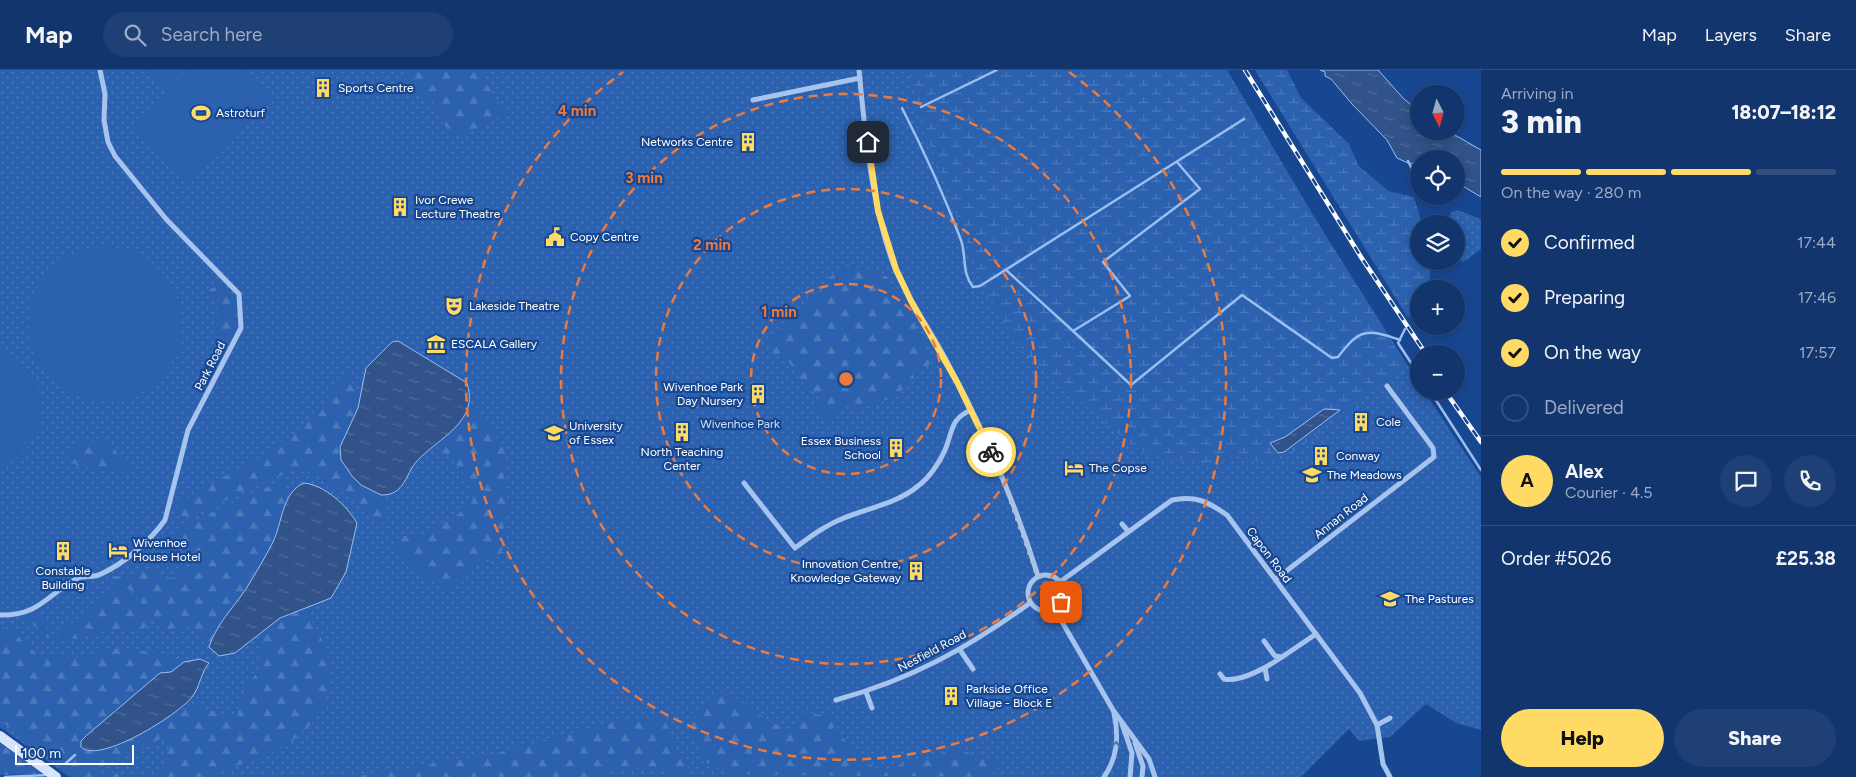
<!DOCTYPE html>
<meta charset="utf-8">
<style>
:root{--surface:#12356d;--page:#1f4075;--text:#f1f3f6;--muted:#9cabc2;--line:#315080;--accent:#ffda65}
body{margin:0;font-family:Figtree,sans-serif;background:var(--page);color:var(--text);height:100vh;display:flex;flex-direction:column;font-size:19px;white-space:nowrap}
*{box-sizing:border-box;margin:0}
p{font-size:16px;color:var(--muted)}
.icon{flex:none;width:28px;height:28px;fill:none;stroke:currentColor;stroke-width:2;stroke-linecap:round;stroke-linejoin:round}
.map{position:relative;flex:1;overflow:hidden}
.panel{display:flex;flex-direction:column;background:var(--surface);width:375px}
.panel>*{flex:none}
.needle{width:32px;rotate:174deg}
.fabs{position:absolute;left:1410px;top:15px;display:grid;gap:10px}
.fabs a{display:grid;place-items:center;width:55px;height:55px;border-radius:50%;background:var(--surface);box-shadow:0 2px 12px #0003,0 0 0 1px var(--line);font-size:25px}
.scale{position:absolute;left:15px;bottom:12px;width:119px;box-sizing:border-box;padding-left:5px;border:2px solid #fff;border-top:0;font-size:14px;line-height:18px;white-space:nowrap;color:#fff;-webkit-text-stroke:4px #184791;paint-order:stroke}
.pin{position:absolute;display:grid;place-items:center;width:42px;height:42px;color:#fff;margin:-21px;border-radius:10px;box-shadow:0 2px 8px #0006}
.courier{position:absolute;display:grid;place-items:center;width:50px;height:50px;margin:-25px;border:4px solid #ffda65;border-radius:50%;background:#fff;color:#222;box-shadow:0 1px 6px #0007}
.headline em{font-style:normal;font-weight:800}
.headline div{display:flex;flex-direction:column-reverse}
.headline{display:flex;align-items:center;justify-content:space-between;height:85px;padding:0 20px}
h1{font-size:32px;font-weight:800;line-height:38px}
.bar{display:grid;grid-template-columns:repeat(4,1fr);gap:8px 5px;align-content:center;height:60px;padding:0 20px}
.bar i{height:6px;border-radius:4px;background:var(--line)}
.bar .selected{background:var(--accent)}
.bar p{grid-column:span 4}
.line{display:flex;align-items:center;gap:12px;padding:0 20px;border-top:1px solid var(--line)}
.line div{flex:1}
.round{display:grid;place-items:center;flex:none;width:52px;height:52px;border-radius:26px;background:var(--page)}
ol{padding:0 20px;list-style:none}
li{display:flex;align-items:center;gap:15px;height:55px}
li p{margin-inline-start:auto}
li .icon{padding:5px;border-radius:50%;background:var(--accent);color:#111;stroke-width:4}
li:last-child{color:var(--muted)}
li i{width:28px;height:28px;border:2px solid var(--line);border-radius:50%}
.action{display:flex;gap:10px;margin-top:auto;padding:10px 20px}
.action a{flex:1;height:58px;border-radius:30px;background:var(--accent);color:#111;font-size:20px;font-weight:800;line-height:58px;text-align:center}
.action a+a{background:var(--page);color:var(--text)}
header{display:flex;align-items:center;gap:30px;box-sizing:border-box;height:70px;padding:0 25px;background:var(--surface);border-bottom:1px solid var(--line)}
header strong{font-size:24px}
nav{display:flex;gap:28px;margin-inline-start:auto;font-size:18px}
.search{width:350px;height:45px;background:var(--page);display:flex;align-items:center;gap:12px;box-sizing:border-box;padding:0 18px;border-radius:28px;color:var(--muted);font-size:19px}
main{display:flex;flex:1;min-height:0}
.map>svg:first-child{display:block}
.grass{fill:url(#grass-dots)}
.forest{fill:url(#forest-firs)}
.wetland{fill:url(#wetland-marsh)}
.garden{fill:#2b61af}
.water{fill:url(#water-ripples);stroke:#9abef2}
.lines{fill:none;stroke-linecap:round;stroke-linejoin:round}
.stream{stroke:#9abef2;stroke-width:2.5}
.street{stroke:#a7c4ef;stroke-width:5}
.secondary{stroke:#d5e3fb;stroke-width:10}
.rail-casing{stroke:#fff;stroke-width:4.5}
.rail{stroke:#184791;stroke-width:2.5;stroke-dasharray:8;stroke-linecap:butt}
.oneway{stroke:#4a73b2}
.done{stroke:#aebfd8;stroke-width:5;stroke-dasharray:0 9}
.route{stroke:#ffda65;stroke-width:6}
.ring{fill:none;stroke:#ed7a3d;stroke-width:2.5;stroke-dasharray:9 6}
.labels{text-anchor:middle;dominant-baseline:central;stroke-width:4.5;stroke-linejoin:round;paint-order:stroke}
.poi-label{font-size:12px;fill:#fff;stroke:#184791;text-anchor:start}
.street-label{font-size:12px;fill:#fff;stroke:#184791}
.park-label{font-size:12px;fill:#cde0fb;stroke:#184791}
.centre{fill:#ed7a3d;stroke:#184791;stroke-width:2.5}
.ring-label{font-size:15px;text-anchor:middle;font-weight:bold;fill:#ed7a3d;stroke:#184791;stroke-width:4.5;stroke-linejoin:round;paint-order:stroke}
</style>
<header>
<strong>Map</strong>
<div class="search"><svg class="icon" aria-label="search" viewBox="0 0 24 24"><circle cx="10" cy="10" r="6"/><path d="M15 15l6 6"/></svg>Search here</div>
<nav><a>Map</a><a>Layers</a><a>Share</a></nav>
</header>
<main>
<div class="map">
<svg width="1481" height="707" viewBox="0 0 1481 707">
<defs>
<pattern id="grass-dots" width="8" height="8" patternUnits="userSpaceOnUse" patternTransform="scale(1.25)"><rect width="8" height="8" fill="#2b61af"/><path d="M2 2h.1M6 6h.1" fill="none" stroke="#4b79bb" stroke-width="1.8" stroke-linecap="round"/></pattern>
<pattern id="forest-firs" width="22" height="20" patternUnits="userSpaceOnUse" patternTransform="scale(1.25)"><rect width="22" height="20" fill="#2b61af"/><path d="M5 1l3.5 6h-7zM16 11l3.5 6h-7z" fill="#4b79bb"/></pattern>
<pattern id="wetland-marsh" width="20" height="14" patternUnits="userSpaceOnUse" patternTransform="scale(1.25)"><rect width="20" height="14" fill="#2b61af"/><path d="M1 5h8M5 5V1M11 12h8M15 12V8" fill="none" stroke="#4b79bb"/></pattern>
<pattern id="water-ripples" width="26" height="14" patternUnits="userSpaceOnUse" patternTransform="scale(1.25)"><rect width="26" height="14" fill="#315389"/><path d="M2 4q2-2 4 0t4 0M15 11q2-2 4 0t4 0" fill="none" stroke="#506d9b"/></pattern>
</defs>
<rect width="100%" height="100%" fill="#184791"/>
<g class="grass">
<polygon points="0,0 1227,0 1319,155 1419,313 1419,321 1424,321 1481,407 1481,660 1456,653 1426,634 1390,667 1359,671 1349,659 1301,707 70,707 0,657"/>
<polygon points="1457,140 1481,149 1481,179 1464,192 1456,188 1456,154 1446,154 1451,143"/>
</g>
<g class="forest">
<path d="M 404,0 L 483,0 L 484,10 L 502,38 L 510,40 L 513,44 C 492,44 475,64 453,66 L 444,54 L 434,33 L 399,17 Z"/>
<path d="M 849,194 L 858,198 L 876,199 L 888,208 L 894,220 L 903,230 L 933,291 L 922,301 L 918,298 L 912,305 L 915,308 C 892,331 881,334 850,341 L 847,336 L 839,339 L 841,344 L 828,351 L 815,337 L 819,329 L 818,324 L 807,318 L 783,283 L 774,288 C 769,280 768,271 774,263 L 809,233 L 832,205 Z"/>
<path d="M 223,212 C 236,233 246,246 232,270 L 213,265 C 219,242 222,240 209,220 Z"/>
<path d="M 347,305 C 350,310 358,319 359,325 C 364,347 333,365 341,387 C 348,410 376,419 388,439 L 387,447 L 381,455 C 362,438 324,402 299,401 C 284,400 212,437 194,446 L 184,448 L 175,445 L 179,433 C 217,408 259,391 295,363 C 315,347 330,324 347,305 Z"/>
<path d="M 468,338 L 490,354 L 505,381 L 504,406 L 508,438 L 503,448 L 505,472 L 500,486 L 465,500 L 451,522 L 416,501 L 396,478 L 401,467 L 409,465 L 422,467 L 431,456 L 449,451 L 470,435 L 473,430 C 472,407 452,389 436,376 L 465,345 Z"/>
<polygon points="82,372 109,372 133,404 78,396 64,385"/>
<path d="M 287,408 L 285,424 L 287,432 L 272,473 L 246,517 L 213,566 L 209,577 L 201,569 L 204,566 L 187,551 L 180,559 L 174,558 L 168,560 L 129,519 L 118,519 L 106,505 L 111,502 L 114,506 L 131,508 L 154,498 L 156,499 L 158,508 L 174,508 L 194,488 L 193,482 L 177,467 C 178,454 187,452 198,449 Z"/>
<polygon points="128,522 153,549 144,558 144,563 108,559 79,569 46,567 24,546 35,541 54,567 84,544 83,541 103,525 102,523"/>
<path d="M 302,537 C 309,548 318,559 322,570 C 346,627 312,666 262,688 C 246,695 225,696 212,707 L 161,707 L 160,703 L 170,677 L 162,667 L 152,675 L 119,687 L 96,700 L 99,704 L 112,703 L 135,707 L 75,707 L 53,687 L 0,651 L 0,557 L 11,560 L 39,586 L 81,588 L 109,578 L 172,584 L 176,587 L 176,599 L 171,602 L 160,603 L 148,612 L 81,671 L 102,680 L 140,664 L 185,634 L 237,647 L 246,616 L 262,597 L 262,561 L 280,548 Z"/>
<polygon points="723,622 738,629 736,635 740,637 743,632 756,638 755,642 791,663 803,642 834,647 833,660 837,660 855,683 879,701 888,701 907,691 935,690 952,675 978,687 1004,690 989,707 726,704 710,692 708,694 688,661 691,644"/>
<polygon points="662,646 666,651 670,667 690,701 689,705 638,698 590,707 352,707 494,684 602,655"/>
<polygon points="0,673 43,704 0,705"/>
</g>
<g class="wetland">
<polygon points="907,0 1224,0 1406,296 1285,389 1257,391 1237,384 1219,394 1159,387 1133,376 1027,286 1007,257 983,216 926,65"/>
<polygon points="1255,0 1287,0 1301,28 1349,74 1358,95 1388,121 1414,127 1422,154 1419,154 1419,191 1432,191 1429,213 1426,219 1419,219 1419,232 1408,248"/>
</g>
<g class="garden">
<polygon points="148,0 185,0 167,19"/>
<polygon points="191,0 243,0 270,27 186,112 132,58"/>
<circle cx="105" cy="254" r="77"/>
<path d="M 0,271 C 12,284 30,299 37,316 C 50,349 32,384 0,399 Z"/>
</g>
<g class="water">
<polygon points="1320,0 1378,0 1404,29 1419,41 1419,61 1448,61 1481,80 1481,127 1456,112 1456,89 1419,89 1419,91 1410,94 1397,88 1387,70 1352,34 1331,9 1325,6 1325,2"/>
<path d="M 398,271 L 467,313 C 480,352 438,368 417,391 C 406,402 405,426 381,425 L 361,415 L 352,406 L 341,390 L 340,377 L 358,338 L 366,298 L 392,272 Z"/>
<polygon points="1324,339 1340,340 1284,382 1278,383 1270,373 1285,367"/>
<path d="M 304,413 C 325,415 347,436 357,453 L 346,502 L 331,528 L 280,548 L 235,583 L 219,586 L 209,577 C 216,555 233,538 246,519 C 255,504 265,488 273,472 C 282,454 282,422 304,413 Z"/>
<path d="M 200,589 L 209,593 C 201,602 200,617 192,627 C 179,644 99,695 81,677 L 81,671 L 87,665 L 160,603 L 171,602 L 184,592 Z"/>
</g>
<g class="lines">
<g class="stream">
<polyline points="921,37 997,0"/>
<path d="M 902,38 C 924,81 944,125 961,170 C 967,188 961,201 973,217 L 980,216 L 1244,49"/>
<polyline points="1408,91 1412,99"/>
<path d="M 1177,92 L 1200,119 L 1103,192 L 1130,226 L 1073,261 L 1131,315 L 1242,225 L 1332,288 L 1338,287 C 1359,259 1367,258 1400,270"/>
<polyline points="1006,200 1073,261"/>
<polyline points="1405,259 1398,273 1419,305"/>
<polyline points="1430,321 1481,400"/>
<polyline points="65,694 75,685"/>
<polyline points="5,707 48,705"/>
</g>
<g class="street">
<path d="M 859,0 C 865,64 872,141 896,201 C 910,232 930,260 946,290 C 983,358 1015,432 1038,506"/>
<polyline points="753,30 860,8"/>
<path d="M 744,413 L 795,478 C 811,466 826,455 844,448 C 868,438 898,433 918,416 C 929,408 940,392 945,380 C 953,361 950,349 971,340"/>
<polyline points="1122,454 1128,461"/>
<circle cx="1046" cy="523" r="18"/>
<polyline points="1276,509 1434,387 1433,378 1387,316"/>
<path d="M 1060,512 L 1172,430 C 1196,425 1208,432 1227,445 L 1360,623 L 1377,655 L 1383,694 L 1390,707"/>
<polyline points="1054,538 1113,640 1149,689 1155,707"/>
<path d="M 0,545 C 40,546 47,524 78,508 C 85,505 94,508 101,504 C 125,493 150,471 165,450 L 188,360 L 241,258 L 239,224 L 166,149 L 115,86 L 108,72 L 104,50 L 105,24 L 100,0"/>
<polyline points="1264,571 1275,586 1282,587 1316,564"/>
<polyline points="960,580 973,599"/>
<polyline points="1265,598 1267,609"/>
<path d="M 1220,604 L 1224,609 C 1240,613 1269,596 1282,587"/>
<polyline points="866,622 872,638"/>
<path d="M 836,630 C 912,609 966,579 1030,533"/>
<polyline points="1122,654 1132,683 1130,707"/>
<polyline points="1377,655 1390,648"/>
<polyline points="1135,673 1143,696 1142,707"/>
<path d="M 1104,707 C 1118,687 1119,666 1114,643"/>
</g>
<polyline class="secondary" points="0,666 56,707"/>
<g class="rail-casing">
<g id="rail">
<polyline points="1245,0 1361,187 1426,284"/>
<polyline points="1445,321 1481,372"/>
</g>
</g>
<use href="#rail" class="rail"/>
</g>
<defs><path id="oneway-chevron" d="M-2-3.5L2.5 0L-2 3.5" fill="none" stroke-width="1.6" stroke-linecap="round" stroke-linejoin="round" transform="scale(1.25)"/></defs>
<use class="oneway" href="#oneway-chevron" transform="translate(1116 675) rotate(-86)"/>
<g class="lines">
<polyline class="done" points="991,382 1006,417 1038,506 1051,506 1060,512 1063,524 1061,532"/>
<polyline class="route" points="868,72 878,141 896,199 911,231 957,312 991,382"/>
</g>
<g class="ring">
<circle cx="846" cy="309" r="95"/>
<circle cx="846" cy="309" r="190"/>
<circle cx="846" cy="309" r="285"/>
<path d="M1069 2A380 380 0 1 1 623 2"/>
</g>
<defs>
<g id="building-bare" transform="scale(1.5)"><path d="M-4-6H4V6H1V3H-1V6H-4ZM-2.5-4.3h1.7v1.8h-1.7ZM.8-4.3h1.7v1.8H.8ZM-2.5-1h1.7V.8h-1.7ZM.8-1h1.7V.8H.8Z" fill="#ffda65" stroke="#184791" stroke-width="2.5" paint-order="stroke"/></g>
<g id="stadium-bare" transform="scale(1.5)"><path d="M0-5a6.5 5 0 1 0 0 10a6.5 5 0 1 0 0-10ZM-3.5-1.8h7v3.6h-7Z" fill="#ffda65" stroke="#184791" stroke-width="2.5" paint-order="stroke"/></g>
<g id="civic-bare" transform="scale(1.5)"><path d="M-.6-6.5H3V-4.5H.6V-3L4-1V1h2V6H-6V1h2V-1L-.6-3ZM-1.2 2.5V6h2.4V2.5Z" fill="#ffda65" stroke="#184791" stroke-width="2.5" paint-order="stroke"/></g>
<g id="theatre-bare" transform="scale(1.5)"><path d="M-5-5.5Q0-4 5-5.5V0Q5 5 0 6Q-5 5-5 0ZM-3.3-2.5H-1v1.5H-3.3ZM1-2.5H3.3v1.5H1ZM-2.8 1Q0 5.5 2.8 1Z" fill="#ffda65" stroke="#184791" stroke-width="2.5" paint-order="stroke"/></g>
<g id="museum-bare" transform="scale(1.5)"><path d="M0-6L6-3V-2H-6V-3ZM-5-1h2V3h-2ZM-1-1h2V3h-2ZM3-1h2V3H3ZM-6 4H6V6H-6Z" fill="#ffda65" stroke="#184791" stroke-width="2.5" paint-order="stroke"/></g>
<g id="university-bare" transform="scale(1.5)"><path d="M0-5L7-2L0 1L-7-2ZM-4 1L0 2.5L4 1V4Q0 6-4 4Z" fill="#ffda65" stroke="#184791" stroke-width="2.5" paint-order="stroke"/></g>
<g id="hotel-bare" transform="scale(1.5)"><path d="M-6-4.5h1.5V1H6V5H4.5V3h-9V5H-6ZM-4 0a1.8 1.8 0 1 1 3.6 0ZM.5 0V-2.5h3Q6-2.5 6 0Z" fill="#ffda65" stroke="#184791" stroke-width="2.5" paint-order="stroke"/></g>
</defs>
<g fill-rule="evenodd">
<use href="#building-bare" x="323" y="18"/>
<use href="#stadium-bare" x="201" y="43"/>
<use href="#building-bare" x="748" y="72"/>
<use href="#building-bare" x="400" y="137"/>
<use href="#civic-bare" x="555" y="167"/>
<use href="#theatre-bare" x="454" y="236"/>
<use href="#museum-bare" x="436" y="274"/>
<use href="#building-bare" x="758" y="324"/>
<use href="#building-bare" x="1361" y="352"/>
<use href="#building-bare" x="682" y="362"/>
<use href="#university-bare" x="554" y="363"/>
<use href="#building-bare" x="896" y="378"/>
<use href="#building-bare" x="1321" y="386"/>
<use href="#hotel-bare" x="1074" y="398"/>
<use href="#university-bare" x="1312" y="405"/>
<use href="#hotel-bare" x="118" y="480"/>
<use href="#building-bare" x="63" y="481"/>
<use href="#building-bare" x="916" y="501"/>
<use href="#university-bare" x="1390" y="529"/>
<use href="#building-bare" x="951" y="626"/>
</g>
<g class="labels">
<g class="poi-label">
<text x="338" y="18">Sports Centre</text>
<text x="216" y="43">Astroturf</text>
<text x="733" y="72" text-anchor="end">Networks Centre</text>
<text x="415" y="130">Ivor Crewe<tspan x="415" dy="14">Lecture Theatre</tspan></text>
<text x="570" y="167">Copy Centre</text>
<text x="469" y="236">Lakeside Theatre</text>
<text x="451" y="274">ESCALA Gallery</text>
<text x="743" y="317" text-anchor="end">Wivenhoe Park<tspan x="743" dy="14">Day Nursery</tspan></text>
<text x="1376" y="352">Cole</text>
<text x="569" y="356">University<tspan x="569" dy="14">of Essex</tspan></text>
<text x="881" y="371" text-anchor="end">Essex Business<tspan x="881" dy="14">School</tspan></text>
<text x="682" y="382" text-anchor="middle">North Teaching<tspan x="682" dy="14">Center</tspan></text>
<text x="1336" y="386">Conway</text>
<text x="1089" y="398">The Copse</text>
<text x="1327" y="405">The Meadows</text>
<text x="133" y="473">Wivenhoe<tspan x="133" dy="14">House Hotel</tspan></text>
<text x="901" y="494" text-anchor="end">Innovation Centre,<tspan x="901" dy="14">Knowledge Gateway</tspan></text>
<text x="63" y="501" text-anchor="middle">Constable<tspan x="63" dy="14">Building</tspan></text>
<text x="1405" y="529">The Pastures</text>
<text x="966" y="619">Parkside Office<tspan x="966" dy="14">Village - Block E</tspan></text>
</g>
<g class="street-label">
<text transform="translate(210 296) rotate(-63)">Park Road</text>
<text transform="translate(1341 446) rotate(-38)">Annan Road</text>
<text transform="translate(1269 485) rotate(53)">Capon Road</text>
<text transform="translate(932 581) rotate(-28)">Nesfield Road</text>
</g>
<g class="park-label">
<text x="740" y="354">Wivenhoe Park</text>
</g>
</g>
<circle cx="846" cy="309" r="8" class="centre"/>
<g class="ring-label">
<text x="577" y="46">4 min</text>
<text x="644" y="113">3 min</text>
<text x="712" y="180">2 min</text>
<text x="779" y="247">1 min</text>
</g>
</svg>
<div class="fabs">
<a><svg class="needle" viewBox="-14 -14 28 28"><path d="M0-13l5 13h-10z" fill="#e53935"/><path d="M0 13l5-13h-10z" fill="#9cabc2"/></svg></a>
<a><svg class="icon" aria-label="locate" viewBox="0 0 24 24"><circle cx="12" cy="12" r="6"/><path d="M12 2v4M12 18v4M2 12h4M18 12h4"/></svg></a>
<a><svg class="icon" aria-label="layers" viewBox="0 0 24 24"><path d="M12 4l9 5-9 5-9-5zM3 14l9 5 9-5"/></svg></a>
<a>+</a>
<a>−</a>
</div>
<div class="scale">100 m</div>
<div class="pin" style="left:1061px;top:532px;background:#ea580c"><svg class="icon" aria-label="bag" viewBox="0 0 24 24"><path d="M5 8h14l-1 12H6zM9 8a3 3 0 0 1 6 0"/></svg></div>
<div class="pin" style="left:868px;top:72px;background:#1f2937"><svg class="icon" aria-label="home" viewBox="0 0 24 24"><path d="M3 11l9-7 9 7M6 9v11h12V9"/></svg></div>
<div class="courier" style="left:991px;top:382px"><svg class="icon" aria-label="bike" viewBox="0 0 24 24"><circle cx="6" cy="16" r="4"/><circle cx="18" cy="16" r="4"/><path d="M6 16l4-8h5l3 8M10 8l3 8H6M13 5h3"/></svg></div>
</div>
<section class="panel">
<div class="headline"><div><h1>3 min</h1><p>Arriving in</p></div><em>18:07–18:12</em></div>
<div class="bar"><i class="selected"></i><i class="selected"></i><i class="selected"></i><i></i><p>On the way · 280 m</p></div>
<ol>
<li><svg class="icon" aria-label="check" viewBox="0 0 24 24"><path d="M5 12l5 5 9-10"/></svg>Confirmed<p>17:44</p></li>
<li><svg class="icon" aria-label="check" viewBox="0 0 24 24"><path d="M5 12l5 5 9-10"/></svg>Preparing<p>17:46</p></li>
<li><svg class="icon" aria-label="check" viewBox="0 0 24 24"><path d="M5 12l5 5 9-10"/></svg>On the way<p>17:57</p></li>
<li><i></i>Delivered</li>
</ol>
<div class="line" style="height:90px"><b class="round" style="background:var(--accent);color:#111">A</b><div><b>Alex</b><p>Courier · 4.5</p></div><a class="round"><svg class="icon" aria-label="chat" viewBox="0 0 24 24"><path d="M4 5h16v11H9l-5 4z"/></svg></a><a class="round"><svg class="icon" aria-label="phone" viewBox="0 0 24 24"><path d="M5 4h4l2 5-3 2q2 4 5 5l2-3 5 2v4C11 20 4 13 5 4z"/></svg></a></div>
<div class="line" style="height:65px"><div>Order #5026</div><b>£25.38</b></div>
<div class="action"><a>Help</a><a>Share</a></div>
</section>
</main>
